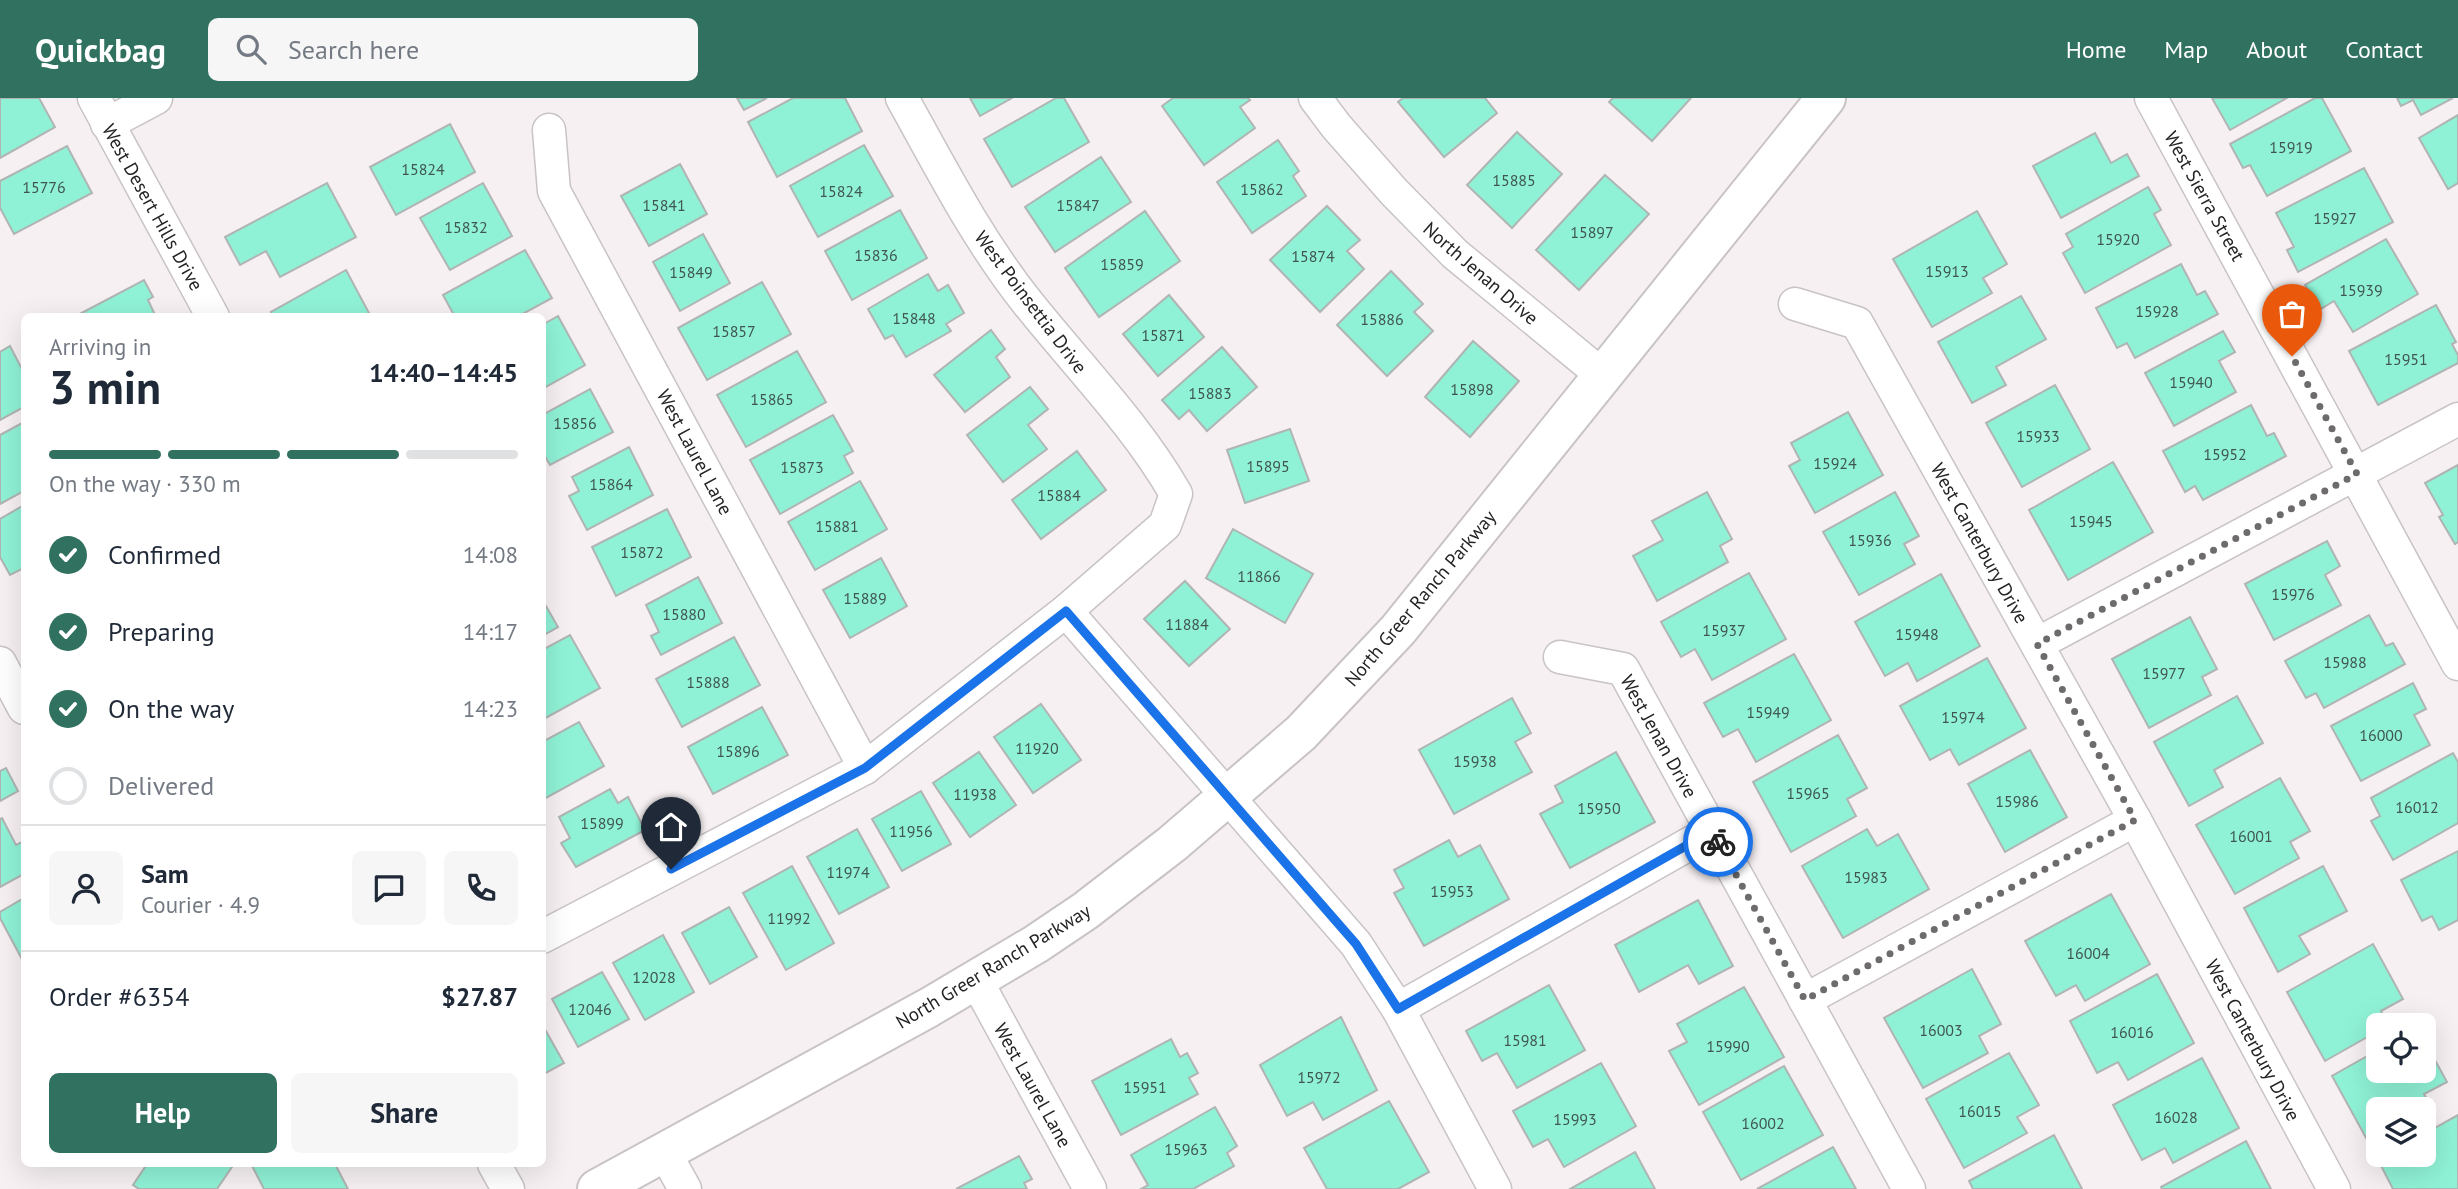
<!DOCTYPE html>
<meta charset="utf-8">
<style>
:root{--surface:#fff;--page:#f6f6f7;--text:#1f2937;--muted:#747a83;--line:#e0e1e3;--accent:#30715f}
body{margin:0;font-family:"PT Sans",sans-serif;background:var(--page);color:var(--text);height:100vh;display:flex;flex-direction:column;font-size:26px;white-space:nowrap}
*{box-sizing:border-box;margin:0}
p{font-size:23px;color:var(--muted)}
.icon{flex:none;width:38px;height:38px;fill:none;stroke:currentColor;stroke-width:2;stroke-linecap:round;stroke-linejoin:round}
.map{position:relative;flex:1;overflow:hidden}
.drawer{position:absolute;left:21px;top:215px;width:525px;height:854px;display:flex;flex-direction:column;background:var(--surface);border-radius:10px;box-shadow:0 7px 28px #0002}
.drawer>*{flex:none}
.controls{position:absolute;left:2366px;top:915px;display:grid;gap:14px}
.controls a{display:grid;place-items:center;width:70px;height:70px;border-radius:10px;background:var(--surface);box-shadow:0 7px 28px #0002;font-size:35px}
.pin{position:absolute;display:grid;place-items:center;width:60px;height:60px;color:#fff;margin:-72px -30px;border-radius:50% 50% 50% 0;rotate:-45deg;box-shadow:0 0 7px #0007}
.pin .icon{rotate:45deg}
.courier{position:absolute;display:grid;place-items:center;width:70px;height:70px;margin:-35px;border:5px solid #1a73e8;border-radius:50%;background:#fff;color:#222;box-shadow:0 2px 9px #0007}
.overview em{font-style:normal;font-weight:800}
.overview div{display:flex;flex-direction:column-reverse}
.overview{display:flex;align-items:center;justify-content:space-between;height:119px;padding:0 28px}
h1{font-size:46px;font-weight:800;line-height:52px}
.bar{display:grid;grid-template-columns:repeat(4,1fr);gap:10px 7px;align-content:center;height:84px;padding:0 28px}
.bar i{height:9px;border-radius:5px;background:var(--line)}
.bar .current{background:var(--accent)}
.bar p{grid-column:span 4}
.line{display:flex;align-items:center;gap:18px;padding:0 28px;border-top:2px solid var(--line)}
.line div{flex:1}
.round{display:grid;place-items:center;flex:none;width:74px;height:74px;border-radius:10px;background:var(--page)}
ol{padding:0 28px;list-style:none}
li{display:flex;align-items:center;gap:21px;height:77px}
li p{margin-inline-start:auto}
li .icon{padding:7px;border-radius:50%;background:var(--accent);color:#fff;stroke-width:4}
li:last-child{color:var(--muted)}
li i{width:38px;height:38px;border:4px solid var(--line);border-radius:50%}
.action{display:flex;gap:14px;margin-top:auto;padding:14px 28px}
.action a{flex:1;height:80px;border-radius:10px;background:var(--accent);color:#fff;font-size:28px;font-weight:800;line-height:80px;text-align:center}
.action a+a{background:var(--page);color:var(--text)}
header{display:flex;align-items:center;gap:42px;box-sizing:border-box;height:98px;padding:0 35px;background:var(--accent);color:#fff}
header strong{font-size:33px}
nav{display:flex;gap:38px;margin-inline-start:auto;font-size:24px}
.search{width:490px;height:63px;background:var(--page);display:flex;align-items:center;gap:18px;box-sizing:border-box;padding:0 24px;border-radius:10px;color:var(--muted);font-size:26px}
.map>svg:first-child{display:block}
.building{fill:#8ff2d6;stroke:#b0b5b3;stroke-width:2}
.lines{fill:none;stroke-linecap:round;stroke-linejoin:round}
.street-casing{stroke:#c9c3c5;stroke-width:35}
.secondary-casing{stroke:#c9c3c5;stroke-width:42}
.street{stroke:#fff;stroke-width:32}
.secondary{stroke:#fff;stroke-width:38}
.done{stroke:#6e6b6c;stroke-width:7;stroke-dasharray:0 12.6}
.route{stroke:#1a73e8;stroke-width:9}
.labels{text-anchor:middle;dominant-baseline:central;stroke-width:5;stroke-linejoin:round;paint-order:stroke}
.number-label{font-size:16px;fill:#405750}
.street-label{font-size:19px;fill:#252324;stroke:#fff}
</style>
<header>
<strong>Quickbag</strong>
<div class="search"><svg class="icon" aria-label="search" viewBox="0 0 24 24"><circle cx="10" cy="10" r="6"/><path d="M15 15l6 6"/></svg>Search here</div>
<nav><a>Home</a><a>Map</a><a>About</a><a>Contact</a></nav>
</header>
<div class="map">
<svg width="2458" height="1091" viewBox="0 0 2458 1091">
<rect width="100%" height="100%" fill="#f6f0f2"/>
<g class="building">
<polygon points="0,0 39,0 55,29 0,60"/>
<polygon points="737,0 767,0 744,12"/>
<polygon points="793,0 845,0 862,33 777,79 748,24"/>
<polygon points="970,0 1012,0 980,18"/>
<polygon points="1056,0 1064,0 1089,44 1012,89 984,41"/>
<polygon points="1173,0 1248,0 1250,2 1240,9 1255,30 1204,67 1162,8"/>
<polygon points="1403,0 1485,0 1497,15 1444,59 1398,4"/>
<polygon points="1613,0 1691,0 1652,43 1609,4"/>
<polygon points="2212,0 2287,0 2230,32"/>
<polygon points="2315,0 2322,0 2351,53 2267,98 2250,67 2243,70 2230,46"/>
<polygon points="2397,0 2453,0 2421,17 2413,2 2401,8"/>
<polygon points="2458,17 2458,85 2448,91 2419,40"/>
<polygon points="450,26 475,74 396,117 370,69"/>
<polygon points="1517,34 1562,76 1512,130 1467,87"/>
<polygon points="2095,35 2111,65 2127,56 2139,78 2061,120 2033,68"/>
<polygon points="1278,42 1299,73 1293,78 1306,98 1252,135 1217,84"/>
<polygon points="864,47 893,98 818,139 790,88"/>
<polygon points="67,48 92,95 14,136 0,110 0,83"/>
<polygon points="1101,59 1131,104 1055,154 1025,109"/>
<polygon points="680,66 707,116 649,148 621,98"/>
<polygon points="2364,70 2393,124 2298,174 2287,152 2294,149 2276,115"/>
<polygon points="1605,77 1649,116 1579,192 1536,152"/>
<polygon points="327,85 356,139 280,179 266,153 240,167 225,139"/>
<polygon points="483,85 512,138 450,172 420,120"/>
<polygon points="2148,89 2161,112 2154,116 2171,147 2085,195 2063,155 2073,149 2066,136"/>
<polygon points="1327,108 1360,142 1347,153 1364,171 1320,214 1270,162"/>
<polygon points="900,112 927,160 852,202 825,153"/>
<polygon points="1145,113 1180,163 1099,219 1065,170"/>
<polygon points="1977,113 2007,166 1983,180 1992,195 1932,229 1893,161"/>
<polygon points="703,136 730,185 680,213 653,164"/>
<polygon points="2386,141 2418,196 2353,234 2334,203 2319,212 2305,187"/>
<polygon points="525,152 552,200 517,219 455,219 443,197"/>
<polygon points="2181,166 2197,197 2205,193 2218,216 2135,260 2127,245 2117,250 2096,210"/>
<polygon points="346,172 369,215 362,219 273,219 271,214"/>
<polygon points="1391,173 1423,206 1414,214 1433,233 1387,278 1337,227"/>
<polygon points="928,176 938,193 948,187 964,215 946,226 951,233 906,259 893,237 885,241 868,211"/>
<polygon points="144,182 153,199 148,202 156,219 74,219"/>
<polygon points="762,184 791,236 707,282 678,230"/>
<polygon points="1169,197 1204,239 1158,278 1123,236"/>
<polygon points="2021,198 2046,241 1996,269 2006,287 1972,305 1938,244"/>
<polygon points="2436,207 2456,244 2452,246 2458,257 2458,265 2378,307 2349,253"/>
<polygon points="558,218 585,267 542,291 542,227"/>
<polygon points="991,232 1005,251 996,259 1010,279 965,314 934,277"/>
<polygon points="2223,233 2235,254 2219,263 2236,294 2174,328 2145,275"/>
<polygon points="1473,243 1519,283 1470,339 1425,299"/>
<polygon points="10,248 24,275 24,309 0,322 0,254"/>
<polygon points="1222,249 1257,289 1207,333 1189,312 1179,321 1162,302"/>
<polygon points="797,253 826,304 746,349 717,297"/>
<polygon points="2055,287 2090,351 2022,389 1986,325"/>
<polygon points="1030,289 1048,311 1028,327 1047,351 1003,384 967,337"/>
<polygon points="590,291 613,334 550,367 542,353 542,317"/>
<polygon points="2251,307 2267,338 2274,335 2286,358 2203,402 2195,388 2185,394 2163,353"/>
<polygon points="1848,314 1883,377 1815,415 1789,368 1800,362 1791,345"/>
<polygon points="833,317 853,353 844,358 853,375 780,416 750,362"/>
<polygon points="24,324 24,393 0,406 0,337"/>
<polygon points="1290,331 1309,383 1245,405 1227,352"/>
<polygon points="629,349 653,397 587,432 569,398 579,393 572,379"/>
<polygon points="1077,353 1106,392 1041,441 1012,402"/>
<polygon points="2113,364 2153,434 2068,482 2029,412"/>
<polygon points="2458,367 2458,444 2455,446 2439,419 2443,417 2425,385"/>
<polygon points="860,383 887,431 815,472 788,424"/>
<polygon points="1707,394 1732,441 1720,448 1728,464 1657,503 1633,458 1663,442 1652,423"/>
<polygon points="1895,394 1919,438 1904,446 1915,466 1859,497 1823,434"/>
<polygon points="24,407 24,470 10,477 0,459 0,421"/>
<polygon points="667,411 691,459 616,498 592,449"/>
<polygon points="1233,431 1313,476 1285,525 1206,480"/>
<polygon points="2327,443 2340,468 2325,477 2341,507 2274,542 2245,486"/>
<polygon points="881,460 907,508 850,540 823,492"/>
<polygon points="1749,475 1786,541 1712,582 1695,551 1681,559 1661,524"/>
<polygon points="1941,476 1980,548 1917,583 1908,565 1885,578 1855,524"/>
<polygon points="698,479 722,525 661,557 651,538 659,534 646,507"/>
<polygon points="1185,483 1230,531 1189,568 1144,521"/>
<polygon points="542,501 558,529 542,538"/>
<polygon points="2369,517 2386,548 2393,545 2405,566 2324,610 2316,595 2306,600 2285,563"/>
<polygon points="2190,519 2217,571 2202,579 2211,597 2149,630 2112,561"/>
<polygon points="570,537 600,590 542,622 542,552"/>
<polygon points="734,539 760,587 682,629 656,581"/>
<polygon points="1794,556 1831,622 1756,664 1738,631 1723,639 1704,605"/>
<polygon points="1987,560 2026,630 1959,667 1950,651 1930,662 1900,608"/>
<polygon points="2413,585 2426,611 2414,617 2430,647 2361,683 2331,628"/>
<polygon points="2237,598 2263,645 2214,672 2223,689 2189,708 2154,644"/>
<polygon points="1512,600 1531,635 1515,644 1532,674 1454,716 1419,652"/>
<polygon points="1041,606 1081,662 1033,695 994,639"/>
<polygon points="762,609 788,657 713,696 688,649"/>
<polygon points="579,624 604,668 546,700 542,694 542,644"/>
<polygon points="1838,637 1867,690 1847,701 1856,718 1791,754 1753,684"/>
<polygon points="2030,652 2067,719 2005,754 1968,686"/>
<polygon points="979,654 1016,707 970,739 933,685"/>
<polygon points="1616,654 1655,724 1570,770 1540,716 1563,704 1555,688"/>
<polygon points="2453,655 2458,664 2458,725 2393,762 2371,723 2380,718 2371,700"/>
<polygon points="6,670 18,693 0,703 0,673"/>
<polygon points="2280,680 2310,733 2290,744 2299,760 2235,796 2196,727"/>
<polygon points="610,691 618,705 628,699 645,732 576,769 561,745 570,740 559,719"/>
<polygon points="921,693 951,746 902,773 872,721"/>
<polygon points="2,720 16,747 24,743 24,776 0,789 0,721"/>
<polygon points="857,731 889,789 839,816 807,759"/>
<polygon points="1867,731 1877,748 1898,736 1929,791 1843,840 1802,768"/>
<polygon points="1449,742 1458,759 1480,747 1509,801 1424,848 1394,795 1404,790 1394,772"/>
<polygon points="2458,753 2458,822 2439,832 2432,818 2422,823 2401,782"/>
<polygon points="792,768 834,845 786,872 743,795"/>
<polygon points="2323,768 2347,813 2299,838 2310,856 2278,874 2244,810"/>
<polygon points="2111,796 2150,866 2085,903 2076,887 2056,898 2025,843"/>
<polygon points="24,800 24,865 0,820 0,814"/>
<polygon points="1698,802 1733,868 1699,886 1688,867 1639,894 1615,847"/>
<polygon points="729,809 757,859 710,886 682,835"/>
<polygon points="663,837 694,894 645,922 613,865"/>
<polygon points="2373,846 2403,901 2381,913 2389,928 2378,928 2378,933 2325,963 2287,894"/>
<polygon points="1972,871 2001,926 1979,938 1988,955 1923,990 1884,920"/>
<polygon points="602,874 629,921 578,949 552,901"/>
<polygon points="2157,876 2194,945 2128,982 2118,964 2097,975 2070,923"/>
<polygon points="1549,887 1585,952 1517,990 1497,955 1482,963 1466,933"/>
<polygon points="1744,889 1784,959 1699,1007 1669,953 1687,944 1677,926"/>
<polygon points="1341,919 1377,992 1323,1022 1313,1004 1287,1018 1260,967"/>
<polygon points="542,926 564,965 542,977"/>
<polygon points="1171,941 1180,959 1187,955 1198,975 1189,980 1198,996 1121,1037 1092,983"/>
<polygon points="2424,942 2447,984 2424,996 2433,1012 2424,1017 2424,1012 2378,1012 2378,1042 2370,1047 2332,978 2378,952 2378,973 2424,973"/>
<polygon points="2009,955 2039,1007 2017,1019 2027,1035 1964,1070 1926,1001"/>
<polygon points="2202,960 2239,1030 2173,1065 2165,1050 2142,1062 2113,1007"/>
<polygon points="1601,965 1636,1028 1564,1069 1548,1041 1533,1049 1513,1013"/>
<polygon points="1784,968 1823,1037 1741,1082 1703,1014"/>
<polygon points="1389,1003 1429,1074 1398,1091 1327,1091 1304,1050"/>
<polygon points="1215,1009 1237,1048 1227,1055 1234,1068 1193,1091 1141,1091 1148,1087 1131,1057"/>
<polygon points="2458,1017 2458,1091 2393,1091 2378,1062 2387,1057 2424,1057 2424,1036"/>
<polygon points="2054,1037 2082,1091 1973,1091 1969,1083"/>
<polygon points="2246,1043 2271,1091 2162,1091 2161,1089"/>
<polygon points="1833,1049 1856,1091 1757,1091"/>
<polygon points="1635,1054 1655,1091 1570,1091"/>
<polygon points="1019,1058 1032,1081 1024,1085 1027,1091 956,1091"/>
<polygon points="147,1066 234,1066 217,1091 139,1091 133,1087"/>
<polygon points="251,1066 335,1066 348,1091 264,1091"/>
</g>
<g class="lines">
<g class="street-casing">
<g id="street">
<polyline points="94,0 213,219"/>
<polyline points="1315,0 1336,28 1394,94 1455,156 1602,277"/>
<polyline points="2151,0 2458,566"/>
<polyline points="107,26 156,0"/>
<polyline points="549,32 554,93 865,670"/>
<polyline points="1795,206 1857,225 2135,722 2334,1091"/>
<polyline points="1066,513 1356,846 1398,911 1495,1091"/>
<polyline points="2037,546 2458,321"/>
<polyline points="1560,559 1623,571 1909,1091"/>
<polyline points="0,565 24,610"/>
<path d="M 542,839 L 865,670 L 1066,513 L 1165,427 L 1176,396 C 1136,326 1077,267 1027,204 C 977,141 941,70 902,0"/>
<polyline points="976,882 1090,1091"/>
<polyline points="1805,902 2135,722"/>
<polyline points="1398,911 1712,733"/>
<polyline points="665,1055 685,1091"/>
<polyline points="494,1066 508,1091"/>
</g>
</g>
<g class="secondary-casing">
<polyline id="secondary" points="597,1091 928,910 1036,846 1085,813 1172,746 1301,635 1398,532 1826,0"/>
</g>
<use href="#street" class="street"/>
<use href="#secondary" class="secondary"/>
</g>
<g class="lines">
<polyline class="done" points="1718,744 1805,902 2135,722 2037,546 2357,376 2292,258"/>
<polyline class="route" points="671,771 865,670 1066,513 1342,830 1356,846 1398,911 1712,733 1718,744"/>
</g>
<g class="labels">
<g class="number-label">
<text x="2291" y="49">15919</text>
<text x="423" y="71">15824</text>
<text x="1514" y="82">15885</text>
<text x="44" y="89">15776</text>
<text x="1262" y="91">15862</text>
<text x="841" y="93">15824</text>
<text x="664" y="107">15841</text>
<text x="1078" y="107">15847</text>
<text x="2335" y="120">15927</text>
<text x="466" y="129">15832</text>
<text x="1592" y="134">15897</text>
<text x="2118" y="141">15920</text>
<text x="876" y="157">15836</text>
<text x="1313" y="158">15874</text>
<text x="1122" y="166">15859</text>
<text x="1947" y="173">15913</text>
<text x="691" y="174">15849</text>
<text x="2361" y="192">15939</text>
<text x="2157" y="213">15928</text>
<text x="914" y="220">15848</text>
<text x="1382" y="221">15886</text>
<text x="734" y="233">15857</text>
<text x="1163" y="237">15871</text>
<text x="2406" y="261">15951</text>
<text x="2191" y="284">15940</text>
<text x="1472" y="291">15898</text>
<text x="1210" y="295">15883</text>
<text x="772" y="301">15865</text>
<text x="575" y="325">15856</text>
<text x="2038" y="338">15933</text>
<text x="2225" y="356">15952</text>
<text x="1835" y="365">15924</text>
<text x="1268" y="368">15895</text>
<text x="802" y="369">15873</text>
<text x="611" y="386">15864</text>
<text x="1059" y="397">15884</text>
<text x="2091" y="423">15945</text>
<text x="837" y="428">15881</text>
<text x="1870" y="442">15936</text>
<text x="642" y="454">15872</text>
<text x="1259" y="478">11866</text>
<text x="2293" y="496">15976</text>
<text x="865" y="500">15889</text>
<text x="684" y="516">15880</text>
<text x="1187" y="526">11884</text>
<text x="1724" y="532">15937</text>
<text x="1917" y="536">15948</text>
<text x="2345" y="564">15988</text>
<text x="2164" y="575">15977</text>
<text x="708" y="584">15888</text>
<text x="1768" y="614">15949</text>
<text x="1963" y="619">15974</text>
<text x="2381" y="637">16000</text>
<text x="1037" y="650">11920</text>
<text x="738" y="653">15896</text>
<text x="1475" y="663">15938</text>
<text x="1808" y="695">15965</text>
<text x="975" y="696">11938</text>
<text x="2017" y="703">15986</text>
<text x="2417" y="709">16012</text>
<text x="1599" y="710">15950</text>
<text x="602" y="725">15899</text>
<text x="911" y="733">11956</text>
<text x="2251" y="738">16001</text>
<text x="848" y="774">11974</text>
<text x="1866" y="779">15983</text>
<text x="1452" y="793">15953</text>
<text x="789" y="820">11992</text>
<text x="2088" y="855">16004</text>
<text x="654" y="879">12028</text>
<text x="590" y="911">12046</text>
<text x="1941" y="932">16003</text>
<text x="2132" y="934">16016</text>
<text x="1525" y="942">15981</text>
<text x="1728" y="948">15990</text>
<text x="1319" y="979">15972</text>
<text x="1145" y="989">15951</text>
<text x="1980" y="1013">16015</text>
<text x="2176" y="1019">16028</text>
<text x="1575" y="1021">15993</text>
<text x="1763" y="1025">16002</text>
<text x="1186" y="1051">15963</text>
</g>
<g class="street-label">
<text transform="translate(2205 98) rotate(61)">West Sierra Street</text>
<text transform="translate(153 109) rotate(61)">West Desert Hills Drive</text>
<text transform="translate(1481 175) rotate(41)">North Jenan Drive</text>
<text transform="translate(1031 204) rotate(53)">West Poinsettia Drive</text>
<text transform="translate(695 354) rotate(62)">West Laurel Lane</text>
<text transform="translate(1980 445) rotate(61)">West Canterbury Drive</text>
<text transform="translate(1420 500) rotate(-50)">North Greer Ranch Parkway</text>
<text transform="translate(1659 638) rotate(61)">West Jenan Drive</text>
<text transform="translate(993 868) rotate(-31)">North Greer Ranch Parkway</text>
<text transform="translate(2253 942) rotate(62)">West Canterbury Drive</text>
<text transform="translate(1033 987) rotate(61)">West Laurel Lane</text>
</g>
</g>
</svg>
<div class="controls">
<a><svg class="icon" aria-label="locate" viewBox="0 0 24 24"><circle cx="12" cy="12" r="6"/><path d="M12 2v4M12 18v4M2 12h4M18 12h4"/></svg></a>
<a><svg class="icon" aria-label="layers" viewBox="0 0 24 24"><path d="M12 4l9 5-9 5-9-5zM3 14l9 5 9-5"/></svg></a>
</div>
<div class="pin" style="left:2292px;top:258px;background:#ea580c"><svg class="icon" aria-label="bag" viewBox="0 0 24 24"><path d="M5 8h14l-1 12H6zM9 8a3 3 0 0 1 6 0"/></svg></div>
<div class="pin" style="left:671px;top:771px;background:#1f2937"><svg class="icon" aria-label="home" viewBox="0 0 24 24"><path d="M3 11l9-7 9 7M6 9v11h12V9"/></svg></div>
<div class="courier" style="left:1718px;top:744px"><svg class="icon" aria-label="bike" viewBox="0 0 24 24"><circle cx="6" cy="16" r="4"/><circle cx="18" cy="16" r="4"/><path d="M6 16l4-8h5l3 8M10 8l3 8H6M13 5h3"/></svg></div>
<section class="drawer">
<div class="overview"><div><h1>3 min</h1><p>Arriving in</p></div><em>14:40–14:45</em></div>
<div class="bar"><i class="current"></i><i class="current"></i><i class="current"></i><i></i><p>On the way · 330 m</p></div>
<ol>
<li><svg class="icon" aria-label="check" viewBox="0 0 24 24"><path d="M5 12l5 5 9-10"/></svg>Confirmed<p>14:08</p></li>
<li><svg class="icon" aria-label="check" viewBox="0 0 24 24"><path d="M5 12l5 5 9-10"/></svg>Preparing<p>14:17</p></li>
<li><svg class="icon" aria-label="check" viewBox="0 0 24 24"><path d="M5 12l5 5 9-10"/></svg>On the way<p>14:23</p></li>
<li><i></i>Delivered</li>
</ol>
<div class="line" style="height:126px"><a class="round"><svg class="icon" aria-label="person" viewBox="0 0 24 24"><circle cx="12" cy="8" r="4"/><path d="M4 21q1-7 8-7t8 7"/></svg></a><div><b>Sam</b><p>Courier · 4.9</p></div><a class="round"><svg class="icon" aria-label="chat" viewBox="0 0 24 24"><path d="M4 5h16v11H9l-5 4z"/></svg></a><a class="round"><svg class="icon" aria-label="phone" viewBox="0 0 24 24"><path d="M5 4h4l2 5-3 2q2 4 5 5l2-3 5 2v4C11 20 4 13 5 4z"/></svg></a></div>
<div class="line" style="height:91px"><div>Order #6354</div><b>$27.87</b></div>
<div class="action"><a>Help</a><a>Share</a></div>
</section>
</div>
